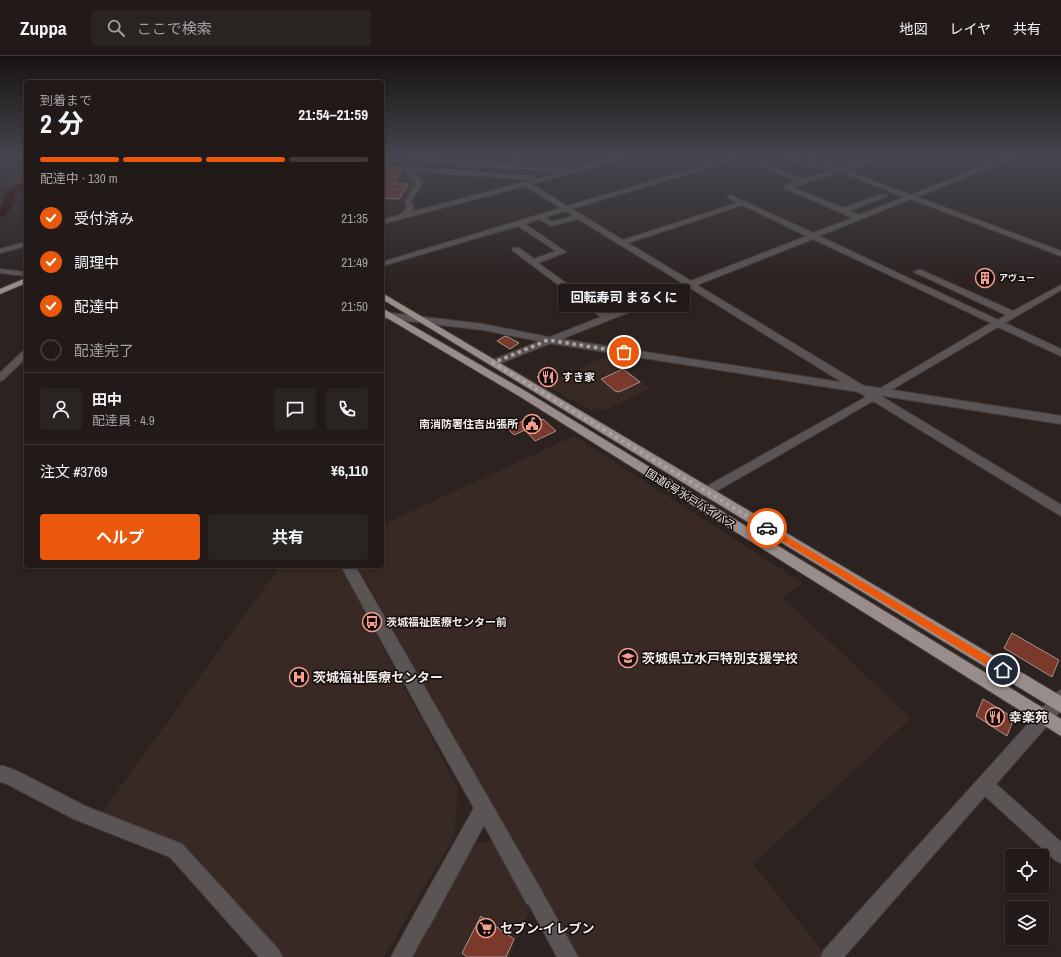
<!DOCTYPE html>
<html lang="ja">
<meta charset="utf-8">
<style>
:root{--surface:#211a19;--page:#292322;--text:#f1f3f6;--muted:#a2a1a2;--line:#3e3838;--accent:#ea580c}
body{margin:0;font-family:"Archivo Narrow","Noto Sans JP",sans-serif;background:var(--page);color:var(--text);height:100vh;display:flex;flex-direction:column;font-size:15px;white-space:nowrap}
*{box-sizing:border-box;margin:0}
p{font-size:13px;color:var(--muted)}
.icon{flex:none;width:22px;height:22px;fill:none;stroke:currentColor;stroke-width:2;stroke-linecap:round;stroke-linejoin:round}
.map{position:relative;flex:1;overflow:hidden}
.side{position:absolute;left:24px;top:24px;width:360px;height:488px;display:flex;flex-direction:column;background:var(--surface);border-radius:4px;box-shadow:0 2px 6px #0003,0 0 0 1px var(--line)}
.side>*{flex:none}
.buttons{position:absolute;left:1005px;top:793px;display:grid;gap:8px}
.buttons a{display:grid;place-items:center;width:44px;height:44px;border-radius:4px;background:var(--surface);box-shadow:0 2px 6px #0003,0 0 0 1px var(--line);font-size:20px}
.pin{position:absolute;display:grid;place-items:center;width:34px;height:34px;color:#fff;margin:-17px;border:2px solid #fff;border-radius:50%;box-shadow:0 1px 4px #0007}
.courier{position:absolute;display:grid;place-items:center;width:40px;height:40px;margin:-20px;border:3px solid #ea580c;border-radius:50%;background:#fff;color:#222;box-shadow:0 1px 5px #0007}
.bubble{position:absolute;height:28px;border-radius:4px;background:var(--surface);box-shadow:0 2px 6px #0003,0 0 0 1px var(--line);font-size:13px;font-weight:700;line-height:28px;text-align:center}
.head em{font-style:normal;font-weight:700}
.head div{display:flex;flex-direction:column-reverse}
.head{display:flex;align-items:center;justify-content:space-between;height:68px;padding:0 16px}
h1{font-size:26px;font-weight:700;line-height:30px}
.bar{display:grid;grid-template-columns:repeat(4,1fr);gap:6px 4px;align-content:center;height:48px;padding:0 16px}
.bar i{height:5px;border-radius:3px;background:var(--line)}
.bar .current{background:var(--accent)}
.bar p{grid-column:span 4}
.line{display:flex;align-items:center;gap:10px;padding:0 16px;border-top:1px solid var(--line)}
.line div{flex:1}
.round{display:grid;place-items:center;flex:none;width:42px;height:42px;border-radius:4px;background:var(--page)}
ol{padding:0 16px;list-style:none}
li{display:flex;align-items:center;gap:12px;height:44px}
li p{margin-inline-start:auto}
li .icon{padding:4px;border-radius:50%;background:var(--accent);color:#fff;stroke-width:4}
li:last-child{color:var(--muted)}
li i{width:22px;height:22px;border:2px solid var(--line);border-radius:50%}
.button{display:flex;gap:8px;margin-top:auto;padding:8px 16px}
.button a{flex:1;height:46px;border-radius:4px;background:var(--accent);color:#fff;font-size:16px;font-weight:700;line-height:46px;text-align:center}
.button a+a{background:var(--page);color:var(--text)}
header{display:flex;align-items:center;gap:24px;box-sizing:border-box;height:56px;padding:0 20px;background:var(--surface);border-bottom:1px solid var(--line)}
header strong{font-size:19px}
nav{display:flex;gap:22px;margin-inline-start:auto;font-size:14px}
.search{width:280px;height:36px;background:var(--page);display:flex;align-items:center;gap:10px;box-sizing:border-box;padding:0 14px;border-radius:4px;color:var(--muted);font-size:15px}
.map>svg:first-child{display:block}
.built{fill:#392925}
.green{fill:#552d25}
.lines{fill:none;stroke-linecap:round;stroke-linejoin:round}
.river{fill:#2a0000;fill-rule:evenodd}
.building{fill:#7b392c;stroke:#9f9390}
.minor-casing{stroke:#483f3d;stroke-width:2}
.tertiary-casing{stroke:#483f3d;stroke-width:2}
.trunk-casing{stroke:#483f3d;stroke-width:2}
.minor{fill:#5a5554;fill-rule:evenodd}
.tertiary{fill:#5a5554;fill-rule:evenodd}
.trunk{fill:#988d8a;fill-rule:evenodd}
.route{fill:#ea580c}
.done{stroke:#ada5a4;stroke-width:4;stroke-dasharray:0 7.2}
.labels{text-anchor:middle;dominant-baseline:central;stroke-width:3;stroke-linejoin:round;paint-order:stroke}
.far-poi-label{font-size:9px;font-weight:bold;fill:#f2ebea;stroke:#120d0c;text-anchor:start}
.poi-label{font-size:11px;font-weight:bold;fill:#f2ebea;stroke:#120d0c;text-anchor:start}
.street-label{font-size:11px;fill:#f2ebea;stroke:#120d0c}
.near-poi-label{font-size:13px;font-weight:bold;fill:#f2ebea;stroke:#120d0c;text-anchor:start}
</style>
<header>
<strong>Zuppa</strong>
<div class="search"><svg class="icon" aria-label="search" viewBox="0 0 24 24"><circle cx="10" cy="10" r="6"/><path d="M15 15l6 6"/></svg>ここで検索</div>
<nav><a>地図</a><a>レイヤ</a><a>共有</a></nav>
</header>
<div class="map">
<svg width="1061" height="901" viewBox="0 0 1061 901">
<rect width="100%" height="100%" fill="#2c2321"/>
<g class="built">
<polygon points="382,103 405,105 406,114 416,124 417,129 405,145 382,144"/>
<polygon points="610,298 628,301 617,306 650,332 603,355 597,352 592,355 550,331 552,329 550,327"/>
<polygon points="574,380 803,527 783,542 911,662 753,808 824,897 821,901 579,901 357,510 382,510 382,469"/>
<polygon points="280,510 340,510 458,733 454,780 384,901 283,901 178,785 101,758"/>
<polygon points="496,784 530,853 509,901 413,901 473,788"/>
</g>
<polygon class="green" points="26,116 26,128 17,130 0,130"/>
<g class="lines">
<path class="river" d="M 26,126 L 26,132 L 19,135 L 13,141 L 16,146 L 4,160 L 0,161 L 0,151 L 4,146 L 3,141 C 8,131 15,128 26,126 Z"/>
</g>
<g class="building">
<polygon points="382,111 403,112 393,128 408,128 399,143 384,142 382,146"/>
<polygon points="505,280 508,281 519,287 510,293 497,285"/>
<polygon points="623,313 640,326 619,336 615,335 601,323"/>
<polygon points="551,315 558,321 545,327 537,321"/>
<polygon points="537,359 542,364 543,363 556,375 535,385 525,374 514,379 507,372"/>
<polygon points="1012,577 1059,604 1052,621 1004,592"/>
<polygon points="983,643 1014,662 1007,680 976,660"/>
<polygon points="481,860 514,883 506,901 467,901 462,897"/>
</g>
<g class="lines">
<g class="minor-casing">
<g id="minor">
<path d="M 516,101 L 522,101 L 517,109 L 565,112 L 568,114 L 619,101 L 628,101 L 531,128 L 567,150 L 734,101 L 743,101 L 572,153 L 623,184 L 737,147 L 727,141 L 730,139 L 813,177 L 853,162 L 784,132 L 784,130 L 797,125 L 752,107 L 752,105 L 754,104 L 803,123 L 834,114 L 803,101 L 811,101 L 840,112 L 867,103 L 870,105 L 869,106 L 845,114 L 911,139 L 1007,101 L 1015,101 L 917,141 L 1061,195 L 1061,200 L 911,143 L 819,180 L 998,264 L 1006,259 L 914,216 L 918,214 L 921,214 L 1013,255 L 1061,229 L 1061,234 L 1005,267 L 1061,293 L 1061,300 L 998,271 L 881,340 L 1061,449 L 1061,460 L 873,345 L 710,439 L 706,440 L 702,439 L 700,436 L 702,433 L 866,341 L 690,232 L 496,309 L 490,309 L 488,307 L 490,305 L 601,261 L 512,194 L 513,192 L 519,192 L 534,203 L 556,195 L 518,170 L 382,210 L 382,206 L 561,152 L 525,130 L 382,168 L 382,164 L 400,159 L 407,152 L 405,145 L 417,127 L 405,113 L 405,109 L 409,109 L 411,111 L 534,120 L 537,123 L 563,116 L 511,112 L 510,111 ZM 413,115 L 533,124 L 411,156 L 414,152 L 411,145 L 423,127 ZM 839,116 L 905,141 L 859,159 L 849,155 L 887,140 L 887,138 L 883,138 L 843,152 L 792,131 ZM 742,149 L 807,180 L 691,225 L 628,187 ZM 566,155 L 573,160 L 552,166 L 545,161 ZM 539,163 L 551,170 L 578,163 L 684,228 L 609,258 L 538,207 L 566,196 L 525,168 ZM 813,183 L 991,267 L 874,336 L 697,229 Z"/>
<polygon points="784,101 792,101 818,112 813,113"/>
<polygon points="26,186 26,190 0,197 0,193"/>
<polygon points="26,294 26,302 3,324 0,325 0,317 23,295"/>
<polygon points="341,510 355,510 436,651 438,657 436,663 430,665 424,663"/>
<polygon points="1061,634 1061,654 996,728 1061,786 1061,807 1055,804 985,740 844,901 821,901 824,894 1056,637"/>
<polygon points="0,710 4,710 19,716 85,750 182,788 279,894 282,901 259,901 170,801 74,763 7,728 0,726"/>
<polygon points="534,832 541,834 578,901 557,901 525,841 527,834"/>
<polygon points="422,854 429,857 432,864 412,901 391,901 415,857"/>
</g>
</g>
<g class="tertiary-casing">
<g id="tertiary">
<polygon points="406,101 513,109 516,111 513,113 409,105 407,104"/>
<polygon points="0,213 26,216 26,220 0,217"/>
<polygon points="382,256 483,268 548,281 1061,360 1061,368 548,287 483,274 382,262"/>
<polygon points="430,649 436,651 541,834 543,841 541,848 534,850 527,848 484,769 429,871 422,874 415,871 412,864 415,857 474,752 424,663 422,657 424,651"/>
</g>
</g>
<g class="trunk-casing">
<g id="trunk">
<polygon points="26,222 26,227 0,238 0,233"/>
<polygon points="382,237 1061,640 1061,657 382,243"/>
<polygon points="382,252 527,336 1061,663 1061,680 519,340 382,259"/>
</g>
</g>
<use href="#minor" class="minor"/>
<use href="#tertiary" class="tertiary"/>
<use href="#trunk" class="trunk"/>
</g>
<linearGradient id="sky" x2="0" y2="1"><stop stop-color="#181312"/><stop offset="0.44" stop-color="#45454e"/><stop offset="1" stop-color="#45454e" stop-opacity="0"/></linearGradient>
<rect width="1061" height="227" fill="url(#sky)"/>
<polygon class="route" points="764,470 769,470 1006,611 1006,617 1000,617 764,474"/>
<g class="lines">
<polyline class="done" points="624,296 548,284 493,307 767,472"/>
</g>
<defs>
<g id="building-ring" transform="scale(1)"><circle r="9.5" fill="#120d0c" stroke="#f49d8c" stroke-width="1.5"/><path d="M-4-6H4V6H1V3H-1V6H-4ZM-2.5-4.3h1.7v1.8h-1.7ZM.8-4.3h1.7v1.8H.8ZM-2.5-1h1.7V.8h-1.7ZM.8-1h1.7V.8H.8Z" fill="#f49d8c"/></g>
<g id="restaurant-ring" transform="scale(1)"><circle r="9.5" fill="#120d0c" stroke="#f49d8c" stroke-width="1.5"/><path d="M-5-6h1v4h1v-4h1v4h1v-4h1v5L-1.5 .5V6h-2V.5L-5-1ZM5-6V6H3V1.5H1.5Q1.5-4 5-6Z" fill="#f49d8c"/></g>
<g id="civic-ring" transform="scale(1)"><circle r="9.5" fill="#120d0c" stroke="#f49d8c" stroke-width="1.5"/><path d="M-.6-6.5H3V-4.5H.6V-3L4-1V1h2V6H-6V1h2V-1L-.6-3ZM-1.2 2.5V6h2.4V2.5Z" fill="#f49d8c"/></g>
<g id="bus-ring" transform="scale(1)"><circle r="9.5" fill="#120d0c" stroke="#f49d8c" stroke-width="1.5"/><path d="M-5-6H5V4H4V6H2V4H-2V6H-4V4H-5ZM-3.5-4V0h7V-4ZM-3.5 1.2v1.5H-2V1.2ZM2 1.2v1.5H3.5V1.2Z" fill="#f49d8c"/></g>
<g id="school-ring" transform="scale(1)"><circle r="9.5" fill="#120d0c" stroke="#f49d8c" stroke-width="1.5"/><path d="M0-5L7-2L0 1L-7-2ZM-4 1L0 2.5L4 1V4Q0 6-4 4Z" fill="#f49d8c"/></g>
<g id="hospital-ring" transform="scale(1)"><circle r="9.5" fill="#120d0c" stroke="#f49d8c" stroke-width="1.5"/><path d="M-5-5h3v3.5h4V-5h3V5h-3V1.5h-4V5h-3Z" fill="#f49d8c"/></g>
<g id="supermarket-ring" transform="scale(1)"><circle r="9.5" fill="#120d0c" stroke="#f49d8c" stroke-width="1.5"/><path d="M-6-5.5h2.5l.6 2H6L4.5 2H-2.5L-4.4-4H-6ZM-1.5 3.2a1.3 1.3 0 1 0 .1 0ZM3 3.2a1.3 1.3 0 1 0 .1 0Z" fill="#f49d8c"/></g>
</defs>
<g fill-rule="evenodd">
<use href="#building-ring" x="985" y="222"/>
<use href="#restaurant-ring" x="548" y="321"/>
<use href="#civic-ring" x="532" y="368"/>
<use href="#bus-ring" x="372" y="566"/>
<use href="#school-ring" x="628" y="602"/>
<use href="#hospital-ring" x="299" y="621"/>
<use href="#restaurant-ring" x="995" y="661"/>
<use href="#supermarket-ring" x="486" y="872"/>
</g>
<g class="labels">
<g class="far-poi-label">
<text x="999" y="222">アヴュー</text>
</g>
<g class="poi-label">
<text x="562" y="321">すき家</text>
<text x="518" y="368" text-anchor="end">南消防署住吉出張所</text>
<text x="386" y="566">茨城福祉医療センター前</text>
</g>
<g class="street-label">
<text transform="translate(691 443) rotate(32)">国道6号水戸バイパス</text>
</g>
<g class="near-poi-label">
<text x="642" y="602">茨城県立水戸特別支援学校</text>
<text x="313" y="621">茨城福祉医療センター</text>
<text x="1009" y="661">幸楽苑</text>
<text x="500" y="872">セブン-イレブン</text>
</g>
</g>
</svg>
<div class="buttons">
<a><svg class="icon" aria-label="locate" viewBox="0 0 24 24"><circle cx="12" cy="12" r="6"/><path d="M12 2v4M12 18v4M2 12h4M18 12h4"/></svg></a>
<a><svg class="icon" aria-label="layers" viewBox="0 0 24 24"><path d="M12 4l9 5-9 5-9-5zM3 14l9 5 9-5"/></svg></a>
</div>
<div class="pin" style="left:624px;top:296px;background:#ea580c"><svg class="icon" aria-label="bag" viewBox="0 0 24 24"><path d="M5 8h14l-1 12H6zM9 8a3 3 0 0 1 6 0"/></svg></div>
<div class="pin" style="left:1003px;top:614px;background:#1f2937"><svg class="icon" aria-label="home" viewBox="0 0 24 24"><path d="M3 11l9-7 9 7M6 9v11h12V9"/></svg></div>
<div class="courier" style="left:767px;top:472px"><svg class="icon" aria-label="car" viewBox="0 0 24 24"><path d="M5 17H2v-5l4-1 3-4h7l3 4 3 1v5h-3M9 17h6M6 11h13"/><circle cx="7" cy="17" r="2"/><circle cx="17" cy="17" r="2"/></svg></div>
<div class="bubble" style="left:558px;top:228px;width:132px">回転寿司 まるくに</div>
<section class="side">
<div class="head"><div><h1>2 分</h1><p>到着まで</p></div><em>21:54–21:59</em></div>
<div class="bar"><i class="current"></i><i class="current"></i><i class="current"></i><i></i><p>配達中 · 130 m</p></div>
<ol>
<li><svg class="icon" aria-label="check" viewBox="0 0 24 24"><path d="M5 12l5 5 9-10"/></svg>受付済み<p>21:35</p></li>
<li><svg class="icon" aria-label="check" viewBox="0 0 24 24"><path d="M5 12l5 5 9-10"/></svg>調理中<p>21:49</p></li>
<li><svg class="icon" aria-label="check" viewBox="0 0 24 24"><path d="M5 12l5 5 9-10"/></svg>配達中<p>21:50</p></li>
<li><i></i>配達完了</li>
</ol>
<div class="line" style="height:72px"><a class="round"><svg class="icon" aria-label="person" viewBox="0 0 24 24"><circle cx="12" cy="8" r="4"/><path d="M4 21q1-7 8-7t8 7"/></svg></a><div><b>田中</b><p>配達員 · 4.9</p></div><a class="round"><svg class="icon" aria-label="chat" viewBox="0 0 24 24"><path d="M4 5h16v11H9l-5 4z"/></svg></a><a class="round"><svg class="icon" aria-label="phone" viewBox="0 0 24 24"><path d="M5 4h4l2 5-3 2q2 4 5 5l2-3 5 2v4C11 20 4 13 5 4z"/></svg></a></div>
<div class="line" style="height:52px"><div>注文 #3769</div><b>¥6,110</b></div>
<div class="button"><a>ヘルプ</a><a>共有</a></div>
</section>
</div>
